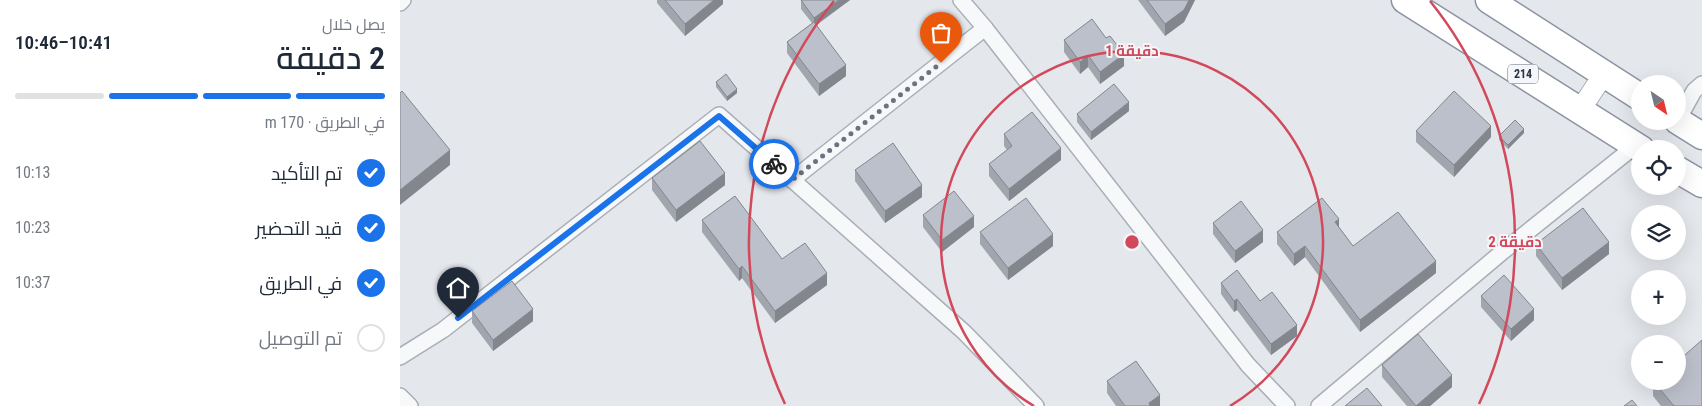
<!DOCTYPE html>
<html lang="ar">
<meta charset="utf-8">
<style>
:root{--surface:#fff;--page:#f2f2f3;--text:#1f2937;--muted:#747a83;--line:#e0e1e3;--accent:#1a73e8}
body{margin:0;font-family:"Roboto Condensed",Cairo,sans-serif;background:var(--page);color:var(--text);direction:rtl;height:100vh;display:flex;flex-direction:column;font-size:19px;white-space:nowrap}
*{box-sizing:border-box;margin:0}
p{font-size:16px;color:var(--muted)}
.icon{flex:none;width:28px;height:28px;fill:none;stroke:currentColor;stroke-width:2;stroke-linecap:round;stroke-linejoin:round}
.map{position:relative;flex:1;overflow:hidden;direction:ltr}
.side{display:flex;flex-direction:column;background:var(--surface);width:400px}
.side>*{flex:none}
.needle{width:32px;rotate:145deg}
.tools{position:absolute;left:1231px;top:75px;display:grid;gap:10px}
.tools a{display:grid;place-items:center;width:55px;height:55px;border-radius:50%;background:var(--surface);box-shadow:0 5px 20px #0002;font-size:25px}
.pin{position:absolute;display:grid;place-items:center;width:42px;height:42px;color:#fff;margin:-51px -21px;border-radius:50% 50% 50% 0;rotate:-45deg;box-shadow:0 0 5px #0007}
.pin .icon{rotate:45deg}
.courier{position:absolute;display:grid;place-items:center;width:50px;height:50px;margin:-25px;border:4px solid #1a73e8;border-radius:50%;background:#fff;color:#222;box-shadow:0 1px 6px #0007}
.headline em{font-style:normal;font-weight:600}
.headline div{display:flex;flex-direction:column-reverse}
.headline{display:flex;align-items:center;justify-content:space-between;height:85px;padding:0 15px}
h1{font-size:32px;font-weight:600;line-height:38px}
.bar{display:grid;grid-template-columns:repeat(4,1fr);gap:8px 5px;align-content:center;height:60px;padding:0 15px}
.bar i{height:6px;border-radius:4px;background:var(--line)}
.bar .active{background:var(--accent)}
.bar p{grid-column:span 4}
ol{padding:0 15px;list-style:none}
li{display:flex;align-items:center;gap:15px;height:55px}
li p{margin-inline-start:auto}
li .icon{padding:5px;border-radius:50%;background:var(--accent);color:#fff;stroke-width:4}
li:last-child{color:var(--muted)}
li i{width:28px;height:28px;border:2px solid var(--line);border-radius:50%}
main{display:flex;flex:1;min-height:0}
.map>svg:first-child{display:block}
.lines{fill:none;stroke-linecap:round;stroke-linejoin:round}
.street-casing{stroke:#a9aeb7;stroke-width:18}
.secondary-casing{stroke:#a9aeb7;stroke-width:22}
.highway-casing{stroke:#8b94a3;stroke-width:29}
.street{stroke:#f7f8fa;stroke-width:15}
.secondary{stroke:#fff;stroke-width:20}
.highway{stroke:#fff;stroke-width:26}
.wall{fill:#a1a5ae}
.shaded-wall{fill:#83868d}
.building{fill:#bbc0ca;stroke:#83868d}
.done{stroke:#6c737f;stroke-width:5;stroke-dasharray:0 9}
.route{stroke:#1a73e8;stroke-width:6}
.ring{fill:none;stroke:#d1495b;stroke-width:2.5}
.labels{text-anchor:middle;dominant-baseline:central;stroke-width:4;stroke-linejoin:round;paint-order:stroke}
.shield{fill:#f4f6f9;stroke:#676e7b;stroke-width:1}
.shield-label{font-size:12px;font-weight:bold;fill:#2b3445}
.centre{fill:#d1495b;stroke:#f4f6f9;stroke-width:2.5}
.ring-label{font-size:15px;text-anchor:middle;font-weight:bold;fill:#d1495b;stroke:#f4f6f9;stroke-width:4;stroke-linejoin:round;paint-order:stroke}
</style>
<main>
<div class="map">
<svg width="1302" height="406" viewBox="0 0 1302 406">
<rect width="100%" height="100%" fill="#e4e7ec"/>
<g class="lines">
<g class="street-casing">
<g id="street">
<polyline points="561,0 585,28 848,365 887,406"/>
<polyline points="0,3 3,0"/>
<polyline points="1278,120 1294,91 1302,84"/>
<polyline points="392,180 585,28"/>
<polyline points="0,357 43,330 319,115 564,332 636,406"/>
<polyline points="0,396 10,406"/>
<polyline points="919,406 1101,253 1235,146"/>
</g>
</g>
<g class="secondary-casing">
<polyline id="secondary" points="1180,110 1204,74"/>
</g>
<g class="highway-casing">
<g id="highway">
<polyline points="1005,0 1241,149"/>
<polyline points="1089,0 1240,97"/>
<polyline points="1278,121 1302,136"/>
<polyline points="1278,170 1302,184"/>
</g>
</g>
<use href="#street" class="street"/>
<use href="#secondary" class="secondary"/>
<use href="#highway" class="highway"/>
</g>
<g class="wall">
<polygon points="257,0 323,0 323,4 285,36 257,3"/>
<polygon points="401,0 450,0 417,25 446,76 419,96 387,53 387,42 412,23 401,9"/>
<polygon points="738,0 795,0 784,22 765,36"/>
<polygon points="664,40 724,66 700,84 688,67 680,74 664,52"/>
<polygon points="316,82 337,93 327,101 316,87"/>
<polygon points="729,111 691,140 677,122 677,114"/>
<polygon points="1016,131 1091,137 1054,177 1016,142"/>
<polygon points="1124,133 1108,149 1099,140 1099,136"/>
<polygon points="604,134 661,160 609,201 589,176 589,164 607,150 604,146"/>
<polygon points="455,170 522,197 485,223 455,181"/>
<polygon points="252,178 325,185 276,222 252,190"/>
<polygon points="523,215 574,227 542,252 523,227"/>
<polygon points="302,220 382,259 427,285 375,323 342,278 339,281 302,232"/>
<polygon points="813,223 863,242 835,263 813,234"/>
<polygon points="939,227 953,246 1036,273 960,332 905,257 894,266 877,244 877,232"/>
<polygon points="580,232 653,246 608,280 580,244"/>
<polygon points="1136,244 1209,254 1162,290 1136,256"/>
<polygon points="821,283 860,301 897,336 871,355 837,310 834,312 821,294"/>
<polygon points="1081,296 1134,320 1111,341 1081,307"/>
<polygon points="72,311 133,321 93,351 72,323"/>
<polygon points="982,365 1052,387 1030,406 1007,406 982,377"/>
<polygon points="707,381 760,406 716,406 707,393"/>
<polygon points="1253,381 1302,406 1261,406 1253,396"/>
</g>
<g class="shaded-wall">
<polygon points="314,0 323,0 323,4 285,36 285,24"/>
<polygon points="439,0 450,0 414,26 414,18"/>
<polygon points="789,0 795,0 784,22 765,36 765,24"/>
<polygon points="724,54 724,66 700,84 700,72"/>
<polygon points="688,55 688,67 680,74 680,62"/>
<polygon points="446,65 446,76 419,96 419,84"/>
<polygon points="337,89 337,93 327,101 327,97"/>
<polygon points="729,102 729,111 691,140 691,132"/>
<polygon points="1091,126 1091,137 1054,177 1054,165"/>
<polygon points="1124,129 1124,133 1108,149 1108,145"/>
<polygon points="661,148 661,160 609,201 609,189"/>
<polygon points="50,150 50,165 0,205 0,190"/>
<polygon points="325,173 325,185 276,222 276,210"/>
<polygon points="522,185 522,197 485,223 485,211"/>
<polygon points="574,216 574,227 542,252 542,240"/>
<polygon points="939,219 939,231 935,222"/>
<polygon points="863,230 863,242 835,263 835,251"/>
<polygon points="653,234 653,246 608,280 608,268"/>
<polygon points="1209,242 1209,254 1162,290 1162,278"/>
<polygon points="905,246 905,257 894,266 894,254"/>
<polygon points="1036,261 1036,273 960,332 960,320"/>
<polygon points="342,266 342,278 339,281 339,269"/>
<polygon points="427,273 427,285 375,323 375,311"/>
<polygon points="837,299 837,310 834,312 834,301"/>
<polygon points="133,309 133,321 93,351 93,340"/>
<polygon points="1134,309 1134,320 1111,341 1111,329"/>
<polygon points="897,325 897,336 871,355 871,344"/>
<polygon points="1052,375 1052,387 1030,406 1016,406"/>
<polygon points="760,395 760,406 749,406 749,403"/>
</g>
<g class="building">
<polygon points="265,0 314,0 285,24"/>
<polygon points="401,0 439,0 414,18"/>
<polygon points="747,0 789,0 784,10 765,24"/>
<polygon points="692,19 706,38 710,36 724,54 700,72 688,55 680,62 664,40"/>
<polygon points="414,22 446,65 419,84 387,42"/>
<polygon points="326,74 337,89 327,97 316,82"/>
<polygon points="714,84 729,102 691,132 677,114"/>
<polygon points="2,91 50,150 0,190 0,93"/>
<polygon points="1054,91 1091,126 1054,165 1016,131"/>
<polygon points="632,112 661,148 609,189 589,164 612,146 604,134"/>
<polygon points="1115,120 1124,129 1108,145 1099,136"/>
<polygon points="300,141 325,173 276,210 252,178"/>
<polygon points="493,143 522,185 485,211 455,170"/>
<polygon points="554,191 574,216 542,240 523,215"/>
<polygon points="335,196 382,259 405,243 427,273 375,311 342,266 339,269 302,220"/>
<polygon points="626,198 653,234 608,268 580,232"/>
<polygon points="922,198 939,219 935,222 953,246 998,212 1036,261 960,320 905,246 894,254 877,232"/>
<polygon points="841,201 863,230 835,251 813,223"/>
<polygon points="1183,208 1209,242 1162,278 1136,244"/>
<polygon points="837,270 860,301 872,292 897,325 871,344 837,299 834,301 821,283"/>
<polygon points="1104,275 1134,309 1111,329 1081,296"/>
<polygon points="112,281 133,309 93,340 72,311"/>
<polygon points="1018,334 1052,375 1016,406 982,365"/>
<polygon points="1302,340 1302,406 1274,406 1253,381 1278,381 1278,361"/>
<polygon points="736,361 760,395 749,403 750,406 725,406 707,381"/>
<polygon points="967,388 982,406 945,406"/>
<polygon points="1232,400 1237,406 1224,406"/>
</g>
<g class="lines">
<polyline class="done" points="374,164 392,180 541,63"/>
<polyline class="route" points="58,318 319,116 374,164"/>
</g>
<g class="ring">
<path d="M634 406A191 191 0 1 1 830 406"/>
<path d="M385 404A383 383 0 0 1 434 1M1030 1A383 383 0 0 1 1079 404"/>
</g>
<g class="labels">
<rect class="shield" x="1108" y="64.5" width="30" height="19" rx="4"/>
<g class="shield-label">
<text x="1123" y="74">214</text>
</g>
</g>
<circle cx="732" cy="242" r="8" class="centre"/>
<g class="ring-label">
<text x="732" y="56">1 دقيقة</text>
<text x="1115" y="247">2 دقيقة</text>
</g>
</svg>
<div class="tools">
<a><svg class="needle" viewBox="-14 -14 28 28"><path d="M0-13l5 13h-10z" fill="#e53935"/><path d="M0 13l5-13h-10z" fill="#747a83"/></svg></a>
<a><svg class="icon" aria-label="locate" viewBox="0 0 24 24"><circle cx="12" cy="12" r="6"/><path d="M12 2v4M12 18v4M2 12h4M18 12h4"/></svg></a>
<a><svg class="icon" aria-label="layers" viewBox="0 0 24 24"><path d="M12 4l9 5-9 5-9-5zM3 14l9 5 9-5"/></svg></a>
<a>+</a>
<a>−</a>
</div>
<div class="pin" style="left:541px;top:63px;background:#ea580c"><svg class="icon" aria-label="bag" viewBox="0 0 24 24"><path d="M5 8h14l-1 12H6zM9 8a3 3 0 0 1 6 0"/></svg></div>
<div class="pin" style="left:58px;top:318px;background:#1f2937"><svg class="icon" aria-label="home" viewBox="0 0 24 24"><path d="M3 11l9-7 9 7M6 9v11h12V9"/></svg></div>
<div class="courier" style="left:374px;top:164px"><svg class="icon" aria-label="bike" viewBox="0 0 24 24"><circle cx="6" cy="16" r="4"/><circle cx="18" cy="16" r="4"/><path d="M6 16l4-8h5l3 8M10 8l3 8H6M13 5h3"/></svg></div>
</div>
<section class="side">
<div class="headline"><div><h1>2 دقيقة</h1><p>يصل خلال</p></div><em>10:41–10:46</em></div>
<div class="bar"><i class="active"></i><i class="active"></i><i class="active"></i><i></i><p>في الطريق · 170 m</p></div>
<ol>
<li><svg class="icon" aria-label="check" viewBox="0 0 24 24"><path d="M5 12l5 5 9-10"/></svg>تم التأكيد<p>10:13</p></li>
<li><svg class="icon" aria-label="check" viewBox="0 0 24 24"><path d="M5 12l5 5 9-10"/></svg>قيد التحضير<p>10:23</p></li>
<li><svg class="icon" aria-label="check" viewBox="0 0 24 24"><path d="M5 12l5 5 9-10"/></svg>في الطريق<p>10:37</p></li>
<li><i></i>تم التوصيل</li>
</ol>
</section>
</main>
